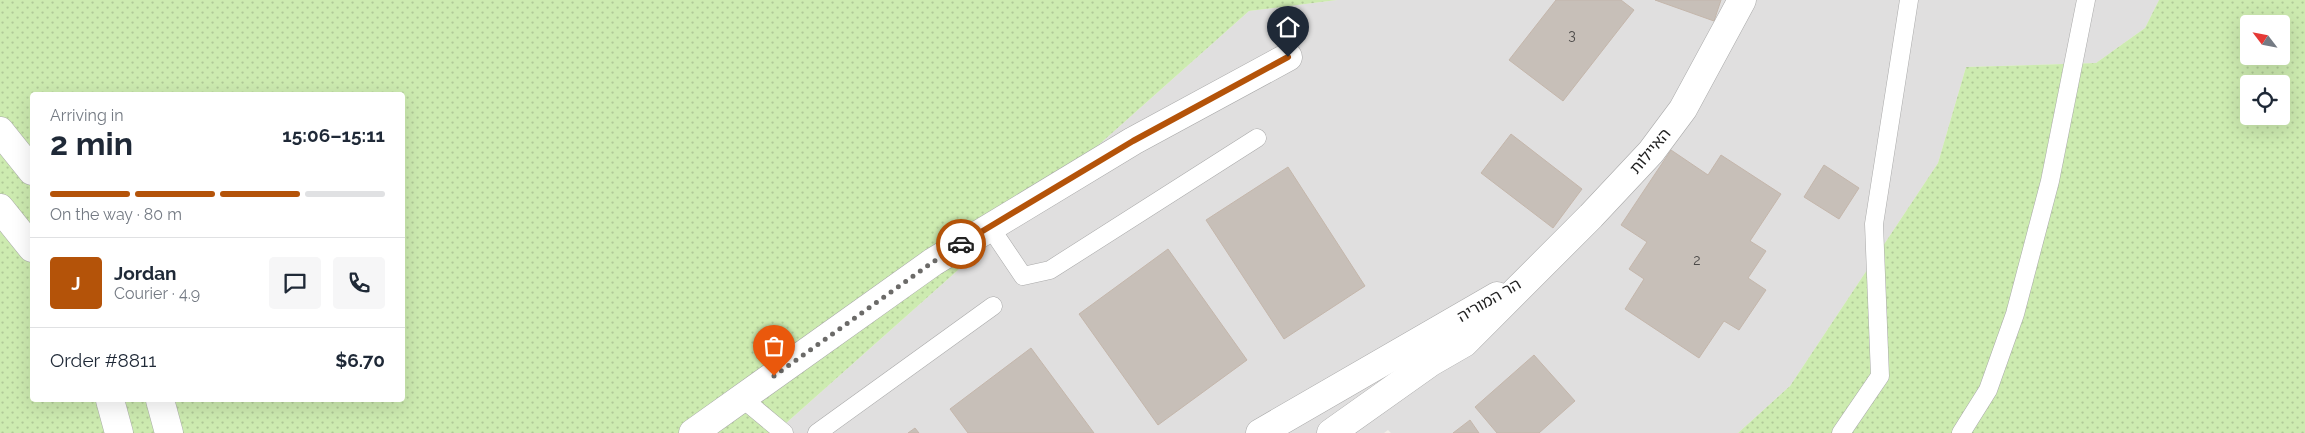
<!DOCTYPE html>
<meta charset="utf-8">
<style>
:root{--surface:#fff;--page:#f6f6f7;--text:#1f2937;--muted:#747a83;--line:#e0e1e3;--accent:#b45309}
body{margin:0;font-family:Raleway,"Noto Sans Hebrew",sans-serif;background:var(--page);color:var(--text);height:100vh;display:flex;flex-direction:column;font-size:19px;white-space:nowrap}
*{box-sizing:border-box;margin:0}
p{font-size:16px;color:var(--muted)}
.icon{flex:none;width:28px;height:28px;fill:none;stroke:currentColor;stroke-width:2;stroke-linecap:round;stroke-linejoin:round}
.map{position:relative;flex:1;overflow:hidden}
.details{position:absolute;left:30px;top:92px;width:375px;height:310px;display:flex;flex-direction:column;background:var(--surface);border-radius:5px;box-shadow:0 5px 20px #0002}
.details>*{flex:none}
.needle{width:32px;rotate:302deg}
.fabs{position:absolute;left:2240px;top:15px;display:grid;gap:10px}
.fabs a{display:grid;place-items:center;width:50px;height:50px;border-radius:5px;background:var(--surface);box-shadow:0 5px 20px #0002;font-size:25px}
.pin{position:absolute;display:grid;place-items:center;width:42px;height:42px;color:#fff;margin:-51px -21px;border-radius:50% 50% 50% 0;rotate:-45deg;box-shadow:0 0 5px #0007}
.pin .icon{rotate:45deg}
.courier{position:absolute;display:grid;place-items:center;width:50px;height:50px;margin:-25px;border:4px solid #b45309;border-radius:50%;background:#fff;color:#222;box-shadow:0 1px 6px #0007}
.summary em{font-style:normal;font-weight:700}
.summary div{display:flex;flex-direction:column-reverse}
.summary{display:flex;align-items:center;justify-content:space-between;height:85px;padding:0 20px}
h1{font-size:32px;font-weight:700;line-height:38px}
.bar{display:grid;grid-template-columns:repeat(4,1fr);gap:8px 5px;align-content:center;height:60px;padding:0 20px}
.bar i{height:6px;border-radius:4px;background:var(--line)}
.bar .active{background:var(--accent)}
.bar p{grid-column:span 4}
.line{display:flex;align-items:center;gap:12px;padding:0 20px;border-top:1px solid var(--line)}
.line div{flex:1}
.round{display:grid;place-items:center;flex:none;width:52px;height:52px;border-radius:5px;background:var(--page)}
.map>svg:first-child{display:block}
.residential{fill:#e0dfdf}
.grass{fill:url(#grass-dots);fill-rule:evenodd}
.building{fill:#c7bfb8;stroke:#c4b6ab}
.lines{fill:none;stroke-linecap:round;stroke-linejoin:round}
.service-casing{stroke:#a9a9a9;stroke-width:19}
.minor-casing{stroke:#a9a9a9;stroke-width:29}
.tertiary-casing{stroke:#a9a9a9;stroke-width:29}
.service{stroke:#fff;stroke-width:18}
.minor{stroke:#fff;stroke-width:28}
.tertiary{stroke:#fff;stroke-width:28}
.done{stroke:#6b6a68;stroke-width:5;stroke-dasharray:0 9}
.route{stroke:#b45309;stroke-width:6}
.labels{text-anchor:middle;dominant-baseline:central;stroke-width:4;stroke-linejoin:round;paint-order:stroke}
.number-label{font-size:14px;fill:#4b4948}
.street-label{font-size:16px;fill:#222;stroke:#fff}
</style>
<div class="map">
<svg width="2305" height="433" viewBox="0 0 2305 433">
<defs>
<pattern id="grass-dots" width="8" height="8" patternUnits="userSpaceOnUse" patternTransform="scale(1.25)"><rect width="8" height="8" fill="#cdebb0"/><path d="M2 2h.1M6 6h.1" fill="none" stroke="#b0c997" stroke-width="1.8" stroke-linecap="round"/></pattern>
</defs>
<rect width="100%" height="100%" fill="#f2efe9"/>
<polygon class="residential" points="1337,0 2159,0 2145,28 2096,63 1966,67 1938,163 1790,386 1738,433 1391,433 1388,430 1384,433 775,433 1249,11"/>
<g class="grass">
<path d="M 0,0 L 1337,0 L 1249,11 L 775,433 L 0,433 ZM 32,95 L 402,95 L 402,400 L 32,400 Z"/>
<path d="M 2159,0 L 2305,0 L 2305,433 L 1738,433 L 1790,386 L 1938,163 L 1966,67 L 2096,63 L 2145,28 ZM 2249,24 L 2281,24 L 2281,56 L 2249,56 ZM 2249,84 L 2281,84 L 2281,116 L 2249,116 Z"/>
</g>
<g class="building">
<polygon points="1556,0 1621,0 1634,10 1563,101 1509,60"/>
<polygon points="1655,0 1721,0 1714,21"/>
<polygon points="1511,134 1582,189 1553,228 1481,173"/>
<polygon points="1671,150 1708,175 1721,155 1781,194 1750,241 1766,251 1748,278 1766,290 1739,330 1724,321 1699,358 1625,309 1644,279 1629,269 1647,242 1621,225"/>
<polygon points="1824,165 1859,188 1839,219 1804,197"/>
<polygon points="1288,167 1365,286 1284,339 1206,220"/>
<polygon points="1168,249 1247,360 1158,425 1079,314"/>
<polygon points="1031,348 1094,433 968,433 950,409"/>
<polygon points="1534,355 1575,401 1539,433 1497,433 1475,407"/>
<polygon points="1470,420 1479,433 1453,433"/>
<polygon points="915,428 919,433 908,433"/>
</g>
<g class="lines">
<g class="service-casing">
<g id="service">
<polyline points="990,227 1023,276 1050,270 1257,138"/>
<polyline points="742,398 784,433"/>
<polyline points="817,433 993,306"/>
<polyline points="1841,433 1880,376 1874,224 1909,0"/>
<polyline points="1961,433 1988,390 2015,314 2050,181 2086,0"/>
</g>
</g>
<g class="minor-casing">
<polyline id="minor" points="693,433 933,262 1133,141 1288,57"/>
</g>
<g class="tertiary-casing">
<g id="tertiary">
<polyline points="0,131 32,171"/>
<polyline points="0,208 32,248"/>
<polyline points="110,400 119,433"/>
<polyline points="160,400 169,433"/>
<polyline points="1260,433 1497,296"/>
<polyline points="1331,433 1431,362 1464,343 1591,216 1651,152 1683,109 1742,0"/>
</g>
</g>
<use href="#service" class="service"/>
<use href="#minor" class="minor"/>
<use href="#tertiary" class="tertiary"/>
</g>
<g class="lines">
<polyline class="done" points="774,376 933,262 961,244"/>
<polyline class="route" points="961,244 1133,141 1288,57"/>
</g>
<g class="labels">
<g class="number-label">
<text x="1572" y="35">3</text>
<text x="1697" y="260">2</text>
</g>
<g class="street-label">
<text transform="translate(1650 151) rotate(-50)">האיילות</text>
<text transform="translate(1489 300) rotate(-30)">הר המוריה</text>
</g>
</g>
</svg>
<div class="fabs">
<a><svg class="needle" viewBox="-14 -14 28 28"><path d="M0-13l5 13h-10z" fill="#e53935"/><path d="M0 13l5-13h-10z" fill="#747a83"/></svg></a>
<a><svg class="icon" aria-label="locate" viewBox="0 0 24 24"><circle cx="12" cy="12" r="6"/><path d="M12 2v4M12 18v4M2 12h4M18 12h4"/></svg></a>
</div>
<div class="pin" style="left:774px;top:376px;background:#ea580c"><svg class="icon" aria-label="bag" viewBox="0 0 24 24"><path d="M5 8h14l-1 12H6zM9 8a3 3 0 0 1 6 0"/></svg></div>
<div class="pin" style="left:1288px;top:57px;background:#1f2937"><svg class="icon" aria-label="home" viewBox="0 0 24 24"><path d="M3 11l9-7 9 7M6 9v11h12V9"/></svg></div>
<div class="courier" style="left:961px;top:244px"><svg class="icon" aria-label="car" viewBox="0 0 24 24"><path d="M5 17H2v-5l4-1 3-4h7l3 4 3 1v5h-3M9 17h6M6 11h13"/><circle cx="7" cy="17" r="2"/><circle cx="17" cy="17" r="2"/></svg></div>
<section class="details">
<div class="summary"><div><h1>2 min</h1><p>Arriving in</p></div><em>15:06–15:11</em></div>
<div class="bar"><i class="active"></i><i class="active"></i><i class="active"></i><i></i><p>On the way · 80 m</p></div>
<div class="line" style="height:90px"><b class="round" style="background:var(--accent);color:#fff">J</b><div><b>Jordan</b><p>Courier · 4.9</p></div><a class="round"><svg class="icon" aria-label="chat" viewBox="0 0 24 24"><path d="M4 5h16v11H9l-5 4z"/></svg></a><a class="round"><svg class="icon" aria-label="phone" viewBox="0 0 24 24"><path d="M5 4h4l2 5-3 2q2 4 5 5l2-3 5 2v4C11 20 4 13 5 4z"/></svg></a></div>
<div class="line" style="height:65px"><div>Order #8811</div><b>$6.70</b></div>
</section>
</div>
